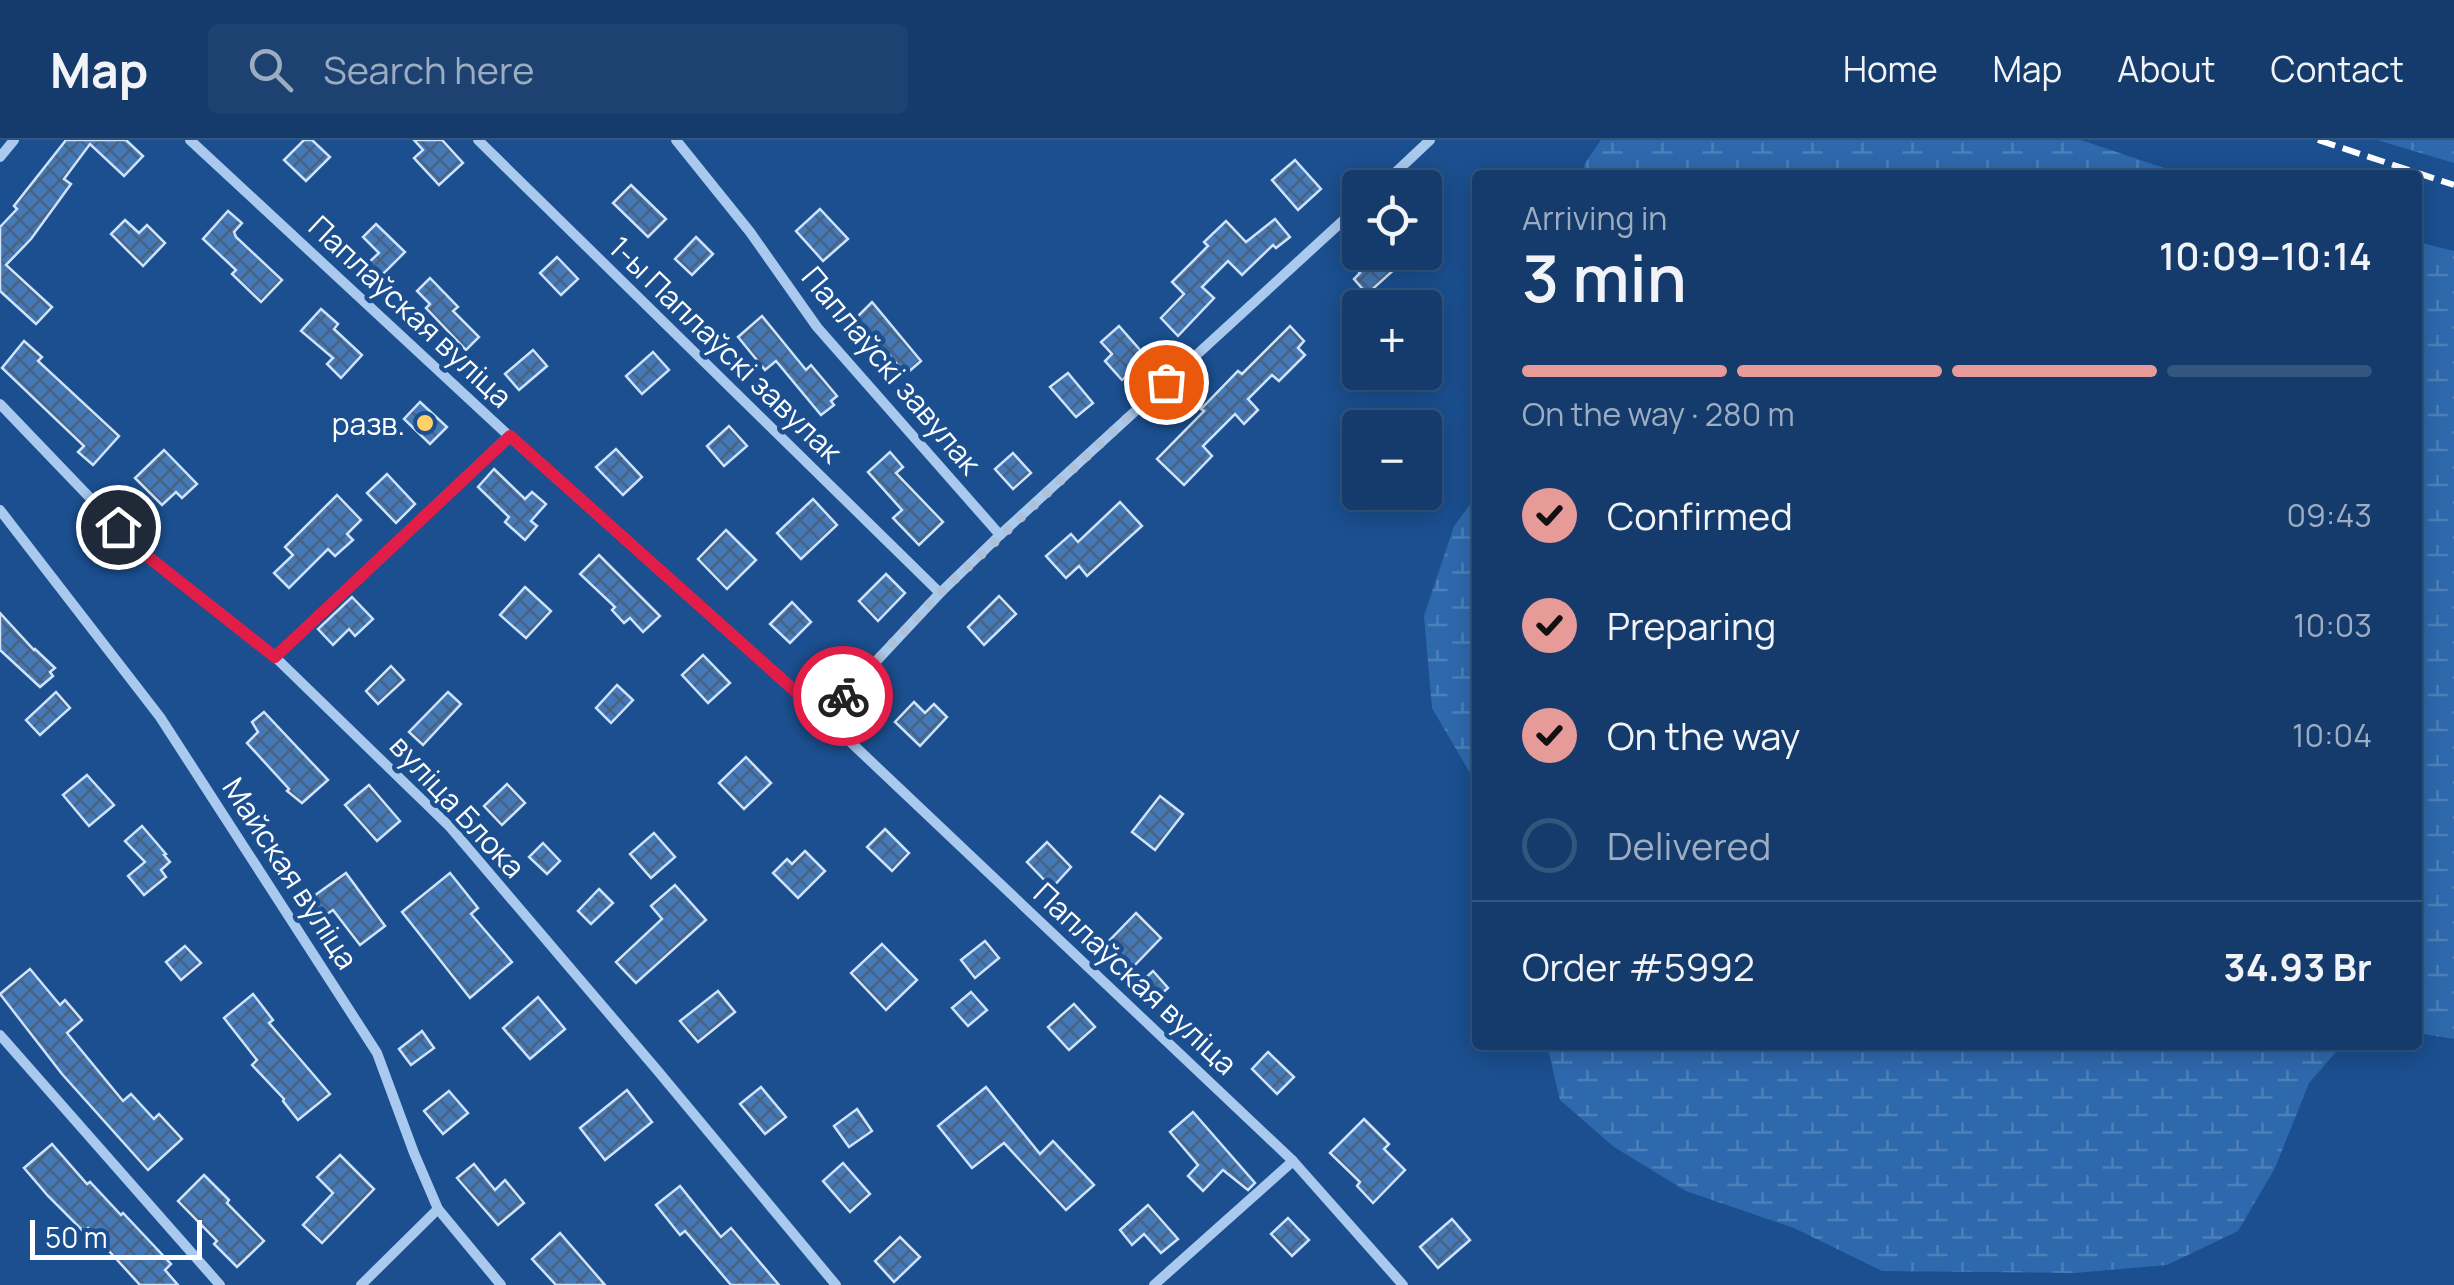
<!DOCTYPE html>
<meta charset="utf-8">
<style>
:root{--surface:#143b6b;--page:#1d4271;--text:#f1f3f6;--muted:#9dadc1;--line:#33557e;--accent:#e69b98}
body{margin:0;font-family:Manrope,sans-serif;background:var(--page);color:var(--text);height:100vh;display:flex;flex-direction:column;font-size:38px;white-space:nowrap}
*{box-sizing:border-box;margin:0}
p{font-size:32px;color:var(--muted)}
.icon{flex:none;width:55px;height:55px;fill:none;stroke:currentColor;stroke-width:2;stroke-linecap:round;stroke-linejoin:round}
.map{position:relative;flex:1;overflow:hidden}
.drawer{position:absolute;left:1472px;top:30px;width:950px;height:880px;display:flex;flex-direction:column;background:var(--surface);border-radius:10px;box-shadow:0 5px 25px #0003,0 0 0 2px var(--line)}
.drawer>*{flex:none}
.buttons{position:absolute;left:1342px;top:30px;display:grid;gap:20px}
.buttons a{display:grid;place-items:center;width:100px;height:100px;border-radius:10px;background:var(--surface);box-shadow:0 5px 25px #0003,0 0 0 2px var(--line);font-size:50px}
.scale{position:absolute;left:30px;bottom:25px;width:172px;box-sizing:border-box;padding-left:10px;border:5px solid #fff;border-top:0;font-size:28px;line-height:35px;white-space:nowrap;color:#fff;-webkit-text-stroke:8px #1b4f8f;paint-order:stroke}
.pin{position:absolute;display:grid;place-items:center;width:85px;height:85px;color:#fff;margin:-42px;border:5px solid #fff;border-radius:50%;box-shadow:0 2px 10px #0007}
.courier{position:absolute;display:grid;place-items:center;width:100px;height:100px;margin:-50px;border:8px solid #e11d48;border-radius:50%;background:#fff;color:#222;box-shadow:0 2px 12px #0007}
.headline em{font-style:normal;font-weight:600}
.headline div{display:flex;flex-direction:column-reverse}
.headline{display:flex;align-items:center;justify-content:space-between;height:170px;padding:0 50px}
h1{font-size:65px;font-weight:600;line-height:75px}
.bar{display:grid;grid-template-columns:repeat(4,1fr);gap:15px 10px;align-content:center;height:120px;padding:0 50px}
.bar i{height:12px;border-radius:8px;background:var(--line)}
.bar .on{background:var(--accent)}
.bar p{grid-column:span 4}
.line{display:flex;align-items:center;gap:25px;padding:0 50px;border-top:2px solid var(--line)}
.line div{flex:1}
ol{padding:0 50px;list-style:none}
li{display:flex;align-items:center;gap:30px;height:110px}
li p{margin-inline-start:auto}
li .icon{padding:10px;border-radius:50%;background:var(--accent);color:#111;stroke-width:4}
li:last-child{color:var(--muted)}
li i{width:55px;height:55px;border:5px solid var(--line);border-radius:50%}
header{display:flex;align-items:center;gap:60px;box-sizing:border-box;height:140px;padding:0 50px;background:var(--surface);border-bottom:2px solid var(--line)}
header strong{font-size:48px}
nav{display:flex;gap:55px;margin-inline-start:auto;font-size:35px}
.search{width:700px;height:90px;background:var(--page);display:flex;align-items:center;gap:25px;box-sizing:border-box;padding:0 35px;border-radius:10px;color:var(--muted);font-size:38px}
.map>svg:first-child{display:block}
.wetland{fill:url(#wetland-marsh)}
.building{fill:url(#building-cross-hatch);stroke:#cfe3fa;stroke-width:2.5}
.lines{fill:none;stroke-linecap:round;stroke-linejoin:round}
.minor{stroke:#a9c9ee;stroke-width:10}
.rail{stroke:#fff;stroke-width:6;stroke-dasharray:18 8;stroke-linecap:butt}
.done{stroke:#afc1d8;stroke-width:10;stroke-dasharray:0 18}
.route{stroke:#e11d48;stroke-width:12}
.poi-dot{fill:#ffd166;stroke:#1b4f8f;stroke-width:4}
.labels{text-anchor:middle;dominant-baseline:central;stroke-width:9;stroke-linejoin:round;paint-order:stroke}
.street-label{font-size:30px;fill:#fff;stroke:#1b4f8f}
.poi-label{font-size:30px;fill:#fff;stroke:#1b4f8f;text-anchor:end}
</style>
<header>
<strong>Map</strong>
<div class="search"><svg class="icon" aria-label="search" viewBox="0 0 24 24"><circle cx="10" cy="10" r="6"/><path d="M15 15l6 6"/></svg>Search here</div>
<nav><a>Home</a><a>Map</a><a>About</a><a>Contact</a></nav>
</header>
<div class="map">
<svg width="2454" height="1145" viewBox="0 0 2454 1145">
<defs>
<pattern id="wetland-marsh" width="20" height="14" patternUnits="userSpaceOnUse" patternTransform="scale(2.5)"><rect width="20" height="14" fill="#2e69ad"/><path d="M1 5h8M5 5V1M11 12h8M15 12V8" fill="none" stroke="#4d80b9"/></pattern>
<pattern id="building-cross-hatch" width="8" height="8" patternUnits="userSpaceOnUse" patternTransform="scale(2.5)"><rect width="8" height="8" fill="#4478b7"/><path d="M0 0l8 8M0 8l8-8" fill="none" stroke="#486282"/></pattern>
</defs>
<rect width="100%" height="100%" fill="#1b4f8f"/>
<g class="wetland">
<polygon points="1601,0 2081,0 2185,35 1582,35 1585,23"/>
<polygon points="2377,0 2454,0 2454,23"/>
<polygon points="2418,102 2454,111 2454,899 2418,893"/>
<polygon points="1477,355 1477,645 1432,568 1424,476 1454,386"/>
<polygon points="1547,905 2342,905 2309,943 2275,1028 2238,1091 2167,1125 2075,1133 1882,1131 1794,1088 1686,1051 1614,1007 1560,960"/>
</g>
<g class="building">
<polygon points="66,0 126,0 143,16 124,36 90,4 64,39 71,44 31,99 6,125 52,167 36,184 0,151 0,87 17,69 14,66"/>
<polygon points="304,0 312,0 330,17 306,41 284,20"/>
<polygon points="414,0 442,0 463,23 439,45 414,18 423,10"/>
<polygon points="1295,20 1321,49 1298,70 1272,40"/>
<polygon points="631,45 666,79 648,97 613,63"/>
<polygon points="820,69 848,99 823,121 796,91"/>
<polygon points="228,71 242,83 234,92 236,97 282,140 261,162 232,134 236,130 203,99"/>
<polygon points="1275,79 1290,97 1276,108 1273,105 1242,135 1228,121 1202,147 1214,158 1178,196 1161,178 1184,154 1172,142 1208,106 1204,102 1226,81 1246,102"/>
<polygon points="125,80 139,93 147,85 165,103 143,126 111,94"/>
<polygon points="376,84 405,112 381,136 368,123 379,113 363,97"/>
<polygon points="696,97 713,114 692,135 675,119"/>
<polygon points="1363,112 1382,112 1396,128 1367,154 1354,139 1360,133 1351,123"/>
<polygon points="557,117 578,139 561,155 540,133"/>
<polygon points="430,138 458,167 453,171 479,197 466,210 426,168 430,164 417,151"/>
<polygon points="872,162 921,221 906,234 856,178"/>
<polygon points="321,169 338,184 334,189 362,215 341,238 327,224 333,218 301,191"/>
<polygon points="762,176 806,230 811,225 837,256 831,261 834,265 821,275 776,221 765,230 738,197"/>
<polygon points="1119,186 1147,218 1122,240 1105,221 1112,214 1101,202"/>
<polygon points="1290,186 1304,201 1298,208 1305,215 1279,241 1272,235 1248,259 1258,270 1244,284 1235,274 1203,306 1212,316 1184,345 1157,319 1204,271 1201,269 1238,231 1242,234"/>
<polygon points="24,201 42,217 38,221 119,296 93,325 78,312 84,306 2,228"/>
<polygon points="533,210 547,226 519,250 505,234"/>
<polygon points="653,212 669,230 642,254 626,236"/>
<polygon points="1068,233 1093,263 1076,277 1050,247"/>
<polygon points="420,262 447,287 430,304 404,279"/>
<polygon points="729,286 747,306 724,326 707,306"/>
<polygon points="616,309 642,337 623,355 596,327"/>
<polygon points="164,310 197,344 182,358 176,352 162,365 135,338"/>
<polygon points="890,312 903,327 896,333 943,382 919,405 893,378 902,370 868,332"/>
<polygon points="1013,313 1031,333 1013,349 995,329"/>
<polygon points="494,329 525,359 532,352 546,364 531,381 537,386 525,400 505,382 509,377 478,347"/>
<polygon points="387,334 415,364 396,383 367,353"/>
<polygon points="337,355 361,380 347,394 353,400 335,416 328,409 289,448 274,433 293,415 285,407"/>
<polygon points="813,359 837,385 801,419 777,393"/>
<polygon points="1120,362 1142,386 1087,436 1079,426 1066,438 1046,416 1071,394 1078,402"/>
<polygon points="726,390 756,420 727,449 698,419"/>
<polygon points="599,415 660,476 643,492 630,478 624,483 612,470 615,467 580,434"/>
<polygon points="886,434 905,453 878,481 859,461"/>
<polygon points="525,447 551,471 526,498 500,475"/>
<polygon points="999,456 1016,474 984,505 968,487"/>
<polygon points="352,457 373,479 355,496 349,489 333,505 318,489"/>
<polygon points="792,462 811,482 790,503 770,484"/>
<polygon points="0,473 34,510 35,509 55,528 50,532 53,536 40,547 0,510"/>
<polygon points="703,515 730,543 708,563 682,535"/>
<polygon points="391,526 404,540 378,564 366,551"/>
<polygon points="617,545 633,560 611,583 596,568"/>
<polygon points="56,552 70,568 40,595 26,580"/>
<polygon points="448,552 461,564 423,605 409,592"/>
<polygon points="914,562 925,573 934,564 947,577 920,606 895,582"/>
<polygon points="264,572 328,640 302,663 287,651 289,649 247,603 258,592 252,582"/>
<polygon points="746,617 771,643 744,669 719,643"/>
<polygon points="87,635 114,665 89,686 63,655"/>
<polygon points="507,644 525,663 502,685 484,666"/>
<polygon points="369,645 400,681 377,701 345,665"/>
<polygon points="1160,656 1183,674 1155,710 1132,692"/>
<polygon points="142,686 166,714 164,715 170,722 161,730 166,737 144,755 128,736 145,722 125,701"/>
<polygon points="885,689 909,713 892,731 867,707"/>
<polygon points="654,693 675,717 651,738 630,714"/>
<polygon points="1047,702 1071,727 1052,748 1027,722"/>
<polygon points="543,703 560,721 547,734 529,717"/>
<polygon points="805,711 825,731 798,758 773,733 787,719 792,724"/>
<polygon points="346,733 385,786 360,805 333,770 324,776 311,758"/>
<polygon points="450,733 478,768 471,774 512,822 470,858 402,772"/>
<polygon points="675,745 706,780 636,843 616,822 662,779 651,766"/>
<polygon points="599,749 613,763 591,784 578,771"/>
<polygon points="1136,773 1161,798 1132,828 1107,803"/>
<polygon points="985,801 999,818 975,838 961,820"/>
<polygon points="882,804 917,840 886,870 851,833"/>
<polygon points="185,806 201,823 181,840 166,822"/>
<polygon points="30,829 60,865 65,860 82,880 67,893 123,961 131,954 154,979 159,974 182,999 148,1030 62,934 0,854"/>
<polygon points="1153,831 1168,848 1154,861 1139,844"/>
<polygon points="718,851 735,872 698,902 680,881"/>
<polygon points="971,852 987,870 968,886 952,868"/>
<polygon points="253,854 273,880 269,883 330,954 298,980 283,961 284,959 252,925 257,920 224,878"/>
<polygon points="538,857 565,889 530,919 503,888"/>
<polygon points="1074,864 1095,887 1069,910 1048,887"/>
<polygon points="422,891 434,908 411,925 399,909"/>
<polygon points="1268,912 1294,937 1277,954 1252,929"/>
<polygon points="761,947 786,977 765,994 740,964"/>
<polygon points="986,947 1040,1014 1053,1001 1094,1045 1066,1070 1004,1003 972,1028 938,986"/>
<polygon points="627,950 652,982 605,1020 580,988"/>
<polygon points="449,951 468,973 443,994 424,971"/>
<polygon points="857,969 872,991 849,1007 834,986"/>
<polygon points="1193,972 1255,1043 1248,1050 1223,1030 1203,1051 1188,1036 1198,1025 1170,992"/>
<polygon points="1364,979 1389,1004 1384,1009 1405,1030 1373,1063 1357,1046 1360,1042 1330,1013"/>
<polygon points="52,1004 87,1044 90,1042 121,1075 123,1073 171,1124 165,1130 178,1145 140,1145 88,1088 84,1092 48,1056 24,1028"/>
<polygon points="340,1015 374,1049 322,1103 303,1085 333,1053 317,1037"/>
<polygon points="843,1023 870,1054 850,1072 823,1041"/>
<polygon points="474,1024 495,1050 505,1040 524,1063 498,1085 457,1038"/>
<polygon points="204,1035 229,1060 227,1063 264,1101 237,1127 214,1104 217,1101 178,1061"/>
<polygon points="680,1046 721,1097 731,1088 779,1145 731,1145 685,1091 680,1095 656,1065"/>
<polygon points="1148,1065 1178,1099 1161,1113 1144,1094 1132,1105 1120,1090"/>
<polygon points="1288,1078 1309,1100 1292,1116 1271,1094"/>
<polygon points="1452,1079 1470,1100 1438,1128 1420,1107"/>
<polygon points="560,1093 605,1145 556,1145 532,1119"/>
<polygon points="900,1097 920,1117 894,1142 875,1121"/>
</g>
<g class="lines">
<g class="minor">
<polyline points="190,0 509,296 824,577 1293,1021 1403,1145"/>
<polyline points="478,0 940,453"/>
<polyline points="676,0 750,92 817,187 1000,395"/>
<polyline points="0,17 14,0"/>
<polyline points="1379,48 1430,0"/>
<polyline points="0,264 142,412 275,517 450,687 657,930 836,1145"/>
<polyline points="0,370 160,577 377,913 414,1013 438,1069 501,1145"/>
<polyline points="275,517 509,296"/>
<polyline points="824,577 940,453 1000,395 1360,65"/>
<polyline points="0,895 220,1145"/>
<polyline points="361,1145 438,1069"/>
<polyline points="1154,1145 1293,1021"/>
</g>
<polyline class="rail" points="2318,0 2454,45"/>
</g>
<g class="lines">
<polyline class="done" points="843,556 940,453 1166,242"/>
<polyline class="route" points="118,387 142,412 275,517 510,296 824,577 843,556"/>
</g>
<circle class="poi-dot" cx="425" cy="283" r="10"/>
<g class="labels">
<g class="street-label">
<text transform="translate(411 171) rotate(43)">Паплаўская вуліца</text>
<text transform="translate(726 209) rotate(44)">1-ы Паплаўскі завулак</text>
<text transform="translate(892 230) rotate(50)">Паплаўскі завулак</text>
<text transform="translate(458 666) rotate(47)">вуліца Блока</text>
<text transform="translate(291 733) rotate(57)">Майская вуліца</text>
<text transform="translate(1136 838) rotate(43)">Паплаўская вуліца</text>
</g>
<g class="poi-label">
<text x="405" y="283">разв.</text>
</g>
</g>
</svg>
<div class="buttons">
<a><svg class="icon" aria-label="locate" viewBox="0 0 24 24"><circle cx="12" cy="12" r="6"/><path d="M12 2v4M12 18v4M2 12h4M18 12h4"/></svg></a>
<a>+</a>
<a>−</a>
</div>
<div class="scale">50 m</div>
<div class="pin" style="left:1166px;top:242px;background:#ea580c"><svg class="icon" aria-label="bag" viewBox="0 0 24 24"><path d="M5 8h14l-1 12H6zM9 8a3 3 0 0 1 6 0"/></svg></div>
<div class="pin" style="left:118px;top:387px;background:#1f2937"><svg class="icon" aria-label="home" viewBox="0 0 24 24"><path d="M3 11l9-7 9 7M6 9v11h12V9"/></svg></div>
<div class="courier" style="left:843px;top:556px"><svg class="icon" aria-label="bike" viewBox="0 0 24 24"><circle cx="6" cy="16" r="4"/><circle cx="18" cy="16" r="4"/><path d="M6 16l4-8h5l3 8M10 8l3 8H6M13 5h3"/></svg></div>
<section class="drawer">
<div class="headline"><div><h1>3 min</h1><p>Arriving in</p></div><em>10:09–10:14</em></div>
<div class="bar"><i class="on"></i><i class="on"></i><i class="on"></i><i></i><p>On the way · 280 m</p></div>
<ol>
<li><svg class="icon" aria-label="check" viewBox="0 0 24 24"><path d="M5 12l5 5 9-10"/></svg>Confirmed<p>09:43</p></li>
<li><svg class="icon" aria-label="check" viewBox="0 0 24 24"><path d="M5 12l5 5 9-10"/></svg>Preparing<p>10:03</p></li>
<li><svg class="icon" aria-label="check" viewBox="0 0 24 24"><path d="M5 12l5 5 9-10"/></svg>On the way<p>10:04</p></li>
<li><i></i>Delivered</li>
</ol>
<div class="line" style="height:130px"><div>Order #5992</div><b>34.93 Br</b></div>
</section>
</div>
